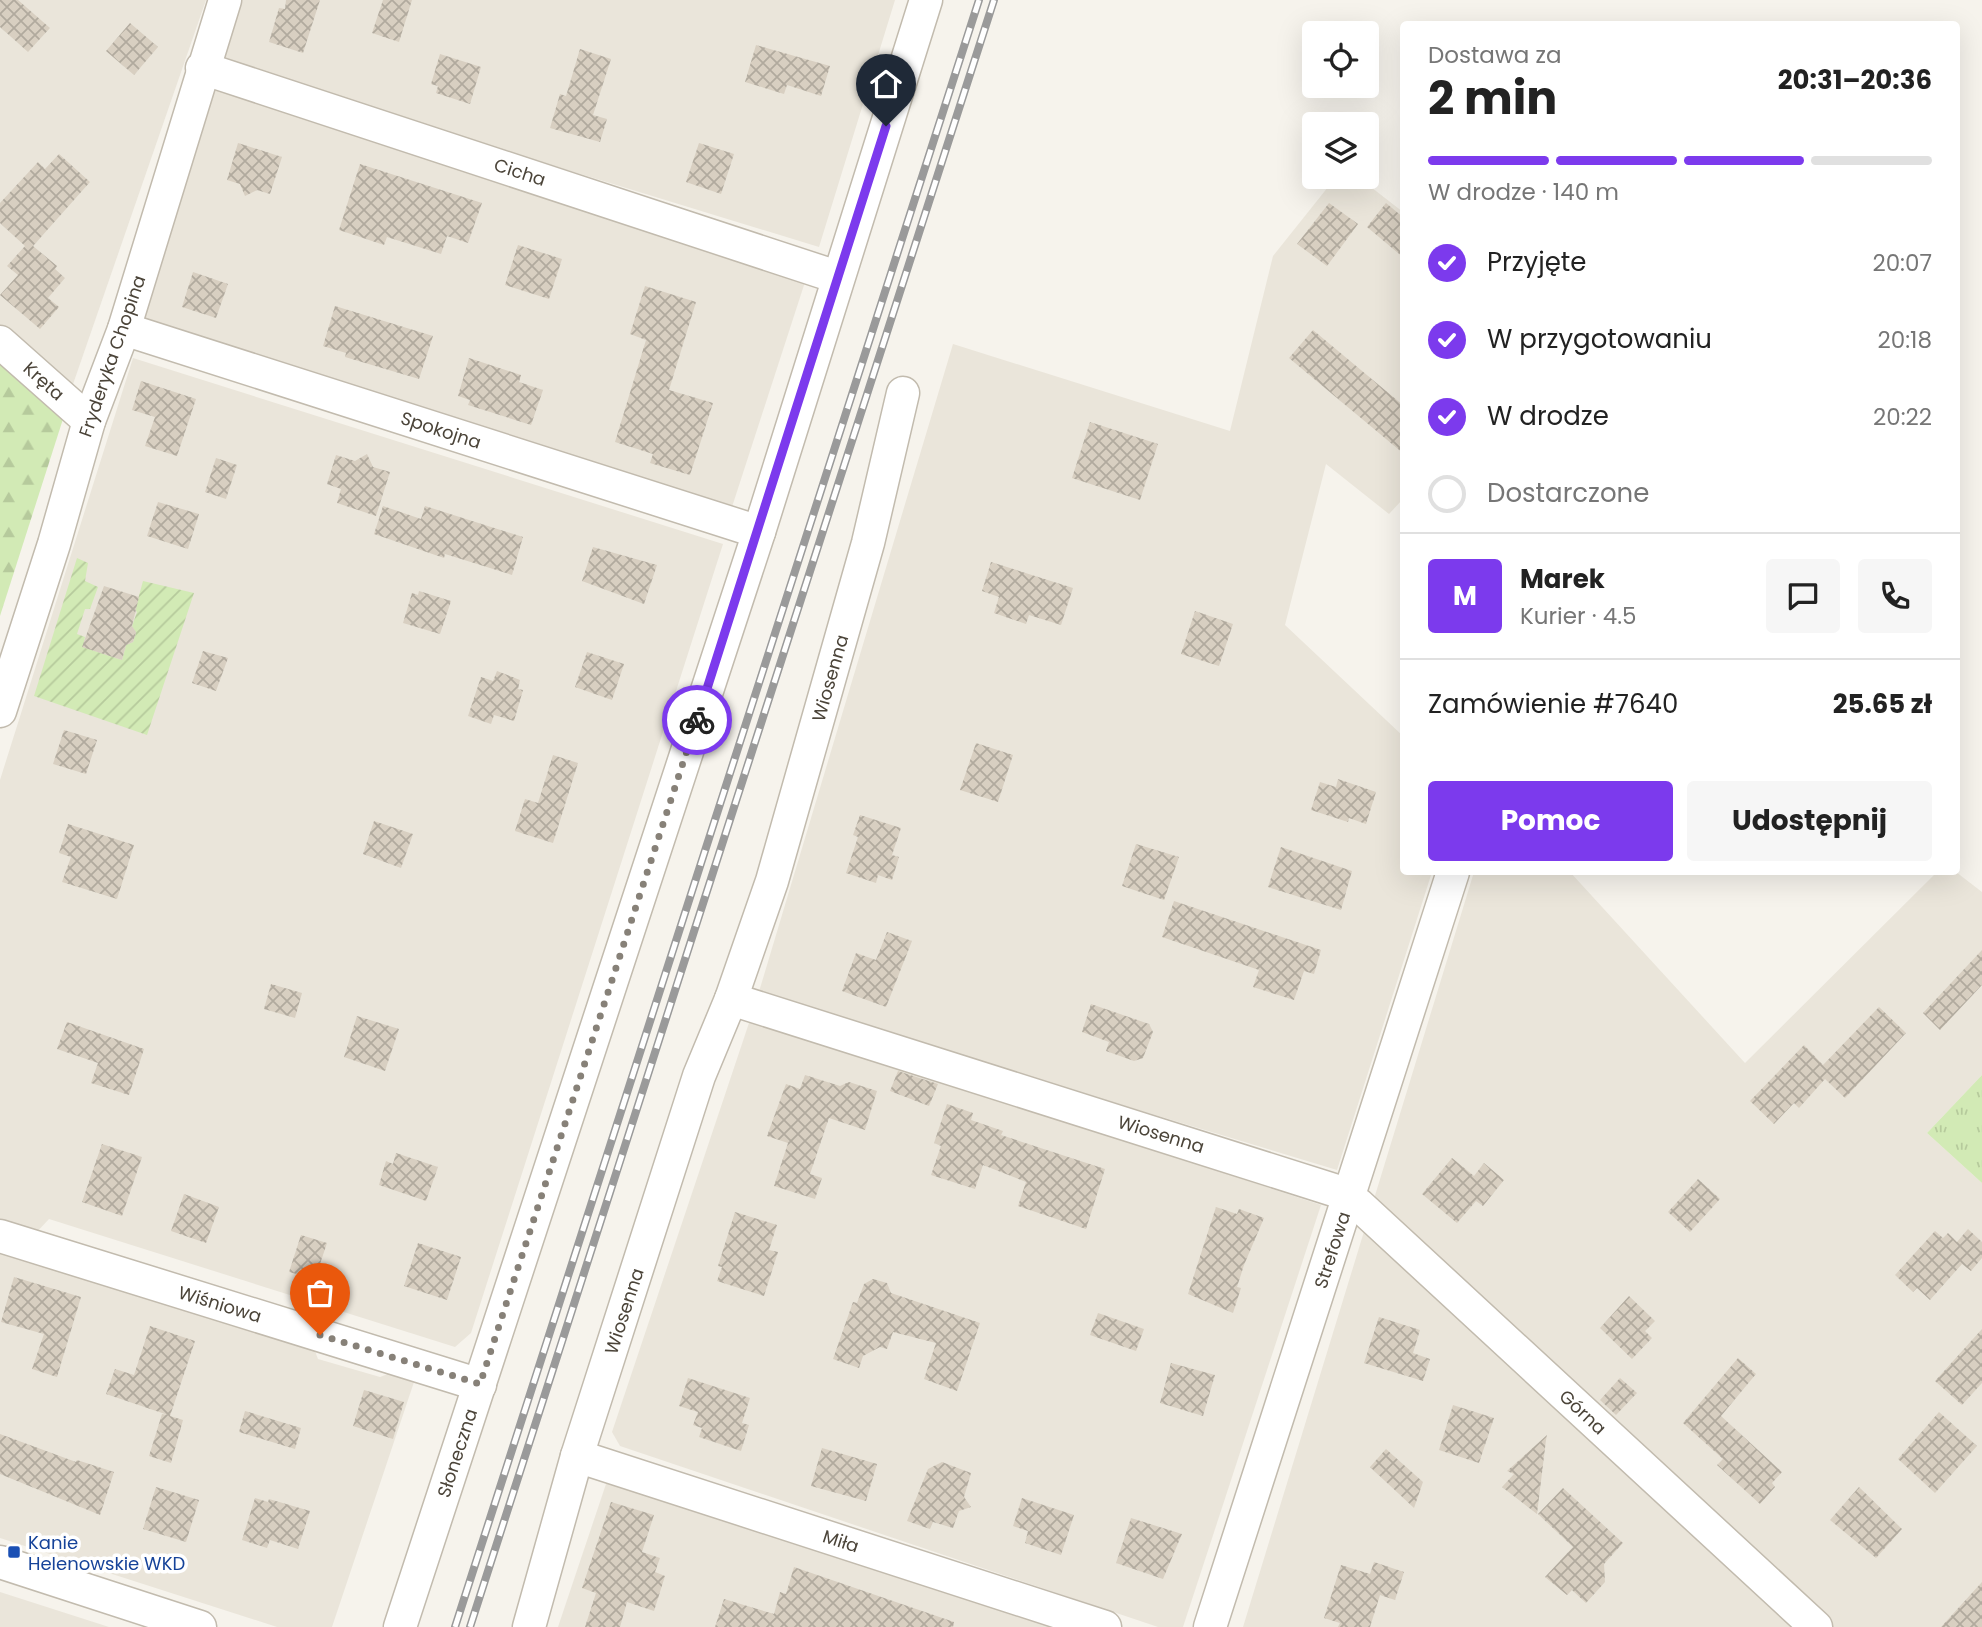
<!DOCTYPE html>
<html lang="pl">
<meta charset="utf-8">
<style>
:root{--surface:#fff;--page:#f6f6f6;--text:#222;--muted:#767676;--line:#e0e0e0;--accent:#7c3aed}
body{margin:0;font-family:Poppins,sans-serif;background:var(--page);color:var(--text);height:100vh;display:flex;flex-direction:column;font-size:26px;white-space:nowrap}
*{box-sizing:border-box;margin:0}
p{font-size:23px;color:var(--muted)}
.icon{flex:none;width:38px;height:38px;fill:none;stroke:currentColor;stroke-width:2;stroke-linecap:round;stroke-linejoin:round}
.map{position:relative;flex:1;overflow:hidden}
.side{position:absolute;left:1400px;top:21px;width:560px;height:854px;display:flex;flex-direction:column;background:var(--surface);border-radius:7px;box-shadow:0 7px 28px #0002}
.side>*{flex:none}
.tools{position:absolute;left:1302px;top:21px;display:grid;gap:14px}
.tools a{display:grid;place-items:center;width:77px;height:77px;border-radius:7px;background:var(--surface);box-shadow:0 7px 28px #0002;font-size:35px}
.pin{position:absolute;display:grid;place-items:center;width:60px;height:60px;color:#fff;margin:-72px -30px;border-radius:50% 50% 50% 0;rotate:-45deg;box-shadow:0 0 7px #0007}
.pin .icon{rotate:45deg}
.courier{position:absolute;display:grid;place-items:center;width:70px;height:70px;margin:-35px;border:5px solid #7c3aed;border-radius:50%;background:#fff;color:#222;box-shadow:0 2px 9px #0007}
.head em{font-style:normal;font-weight:700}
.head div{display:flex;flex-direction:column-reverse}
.head{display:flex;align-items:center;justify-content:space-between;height:119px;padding:0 28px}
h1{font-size:46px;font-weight:700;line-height:52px}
.bar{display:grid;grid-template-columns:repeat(4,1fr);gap:10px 7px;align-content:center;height:84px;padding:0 28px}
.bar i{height:9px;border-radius:5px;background:var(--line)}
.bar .selected{background:var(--accent)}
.bar p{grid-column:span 4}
.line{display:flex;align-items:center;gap:18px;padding:0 28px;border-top:2px solid var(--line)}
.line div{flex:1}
.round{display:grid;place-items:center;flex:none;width:74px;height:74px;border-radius:7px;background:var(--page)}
ol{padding:0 28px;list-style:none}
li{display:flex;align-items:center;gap:21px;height:77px}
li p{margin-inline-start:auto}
li .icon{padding:7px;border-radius:50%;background:var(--accent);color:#fff;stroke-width:4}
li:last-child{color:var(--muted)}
li i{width:38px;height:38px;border:4px solid var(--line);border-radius:50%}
.cta{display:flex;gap:14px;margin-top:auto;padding:14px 28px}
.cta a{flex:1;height:80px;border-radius:7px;background:var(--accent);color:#fff;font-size:28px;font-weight:700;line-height:80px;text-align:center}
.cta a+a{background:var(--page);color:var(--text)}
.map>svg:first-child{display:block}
.residential{fill:#eae5da}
.grass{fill:url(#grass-tufts)}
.forest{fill:url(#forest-firs)}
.garden{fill:url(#garden-furrows)}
.building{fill:url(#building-cross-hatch)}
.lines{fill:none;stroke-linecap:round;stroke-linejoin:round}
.minor-casing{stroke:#c2bbae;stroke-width:35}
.minor{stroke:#fff;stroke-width:32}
.rail-casing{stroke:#9a9a9a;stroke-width:8}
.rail{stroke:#fff;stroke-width:5;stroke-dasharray:16;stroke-linecap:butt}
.done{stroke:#878178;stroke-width:7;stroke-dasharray:0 12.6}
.route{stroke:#7c3aed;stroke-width:9}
.transit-dot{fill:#1a4fb4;stroke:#fff;stroke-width:2.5}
.labels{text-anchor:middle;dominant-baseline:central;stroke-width:7;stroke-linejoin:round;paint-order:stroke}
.street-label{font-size:18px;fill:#4b4439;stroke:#fff}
.transit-label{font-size:18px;fill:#164399;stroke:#fff;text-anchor:start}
</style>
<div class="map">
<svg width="1982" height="1627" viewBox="0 0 1982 1627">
<defs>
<pattern id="grass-tufts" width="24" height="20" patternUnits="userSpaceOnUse" patternTransform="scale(1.75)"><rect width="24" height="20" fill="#d2eab5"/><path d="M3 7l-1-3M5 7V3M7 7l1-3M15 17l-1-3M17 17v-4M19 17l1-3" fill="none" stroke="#b6ca9c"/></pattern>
<pattern id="forest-firs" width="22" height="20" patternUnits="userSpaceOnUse" patternTransform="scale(1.75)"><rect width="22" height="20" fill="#d2eab5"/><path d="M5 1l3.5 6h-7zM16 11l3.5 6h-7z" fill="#b6ca9c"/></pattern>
<pattern id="garden-furrows" width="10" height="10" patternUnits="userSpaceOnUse" patternTransform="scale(1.75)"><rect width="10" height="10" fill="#d2eab5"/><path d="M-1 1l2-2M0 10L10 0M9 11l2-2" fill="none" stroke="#b6ca9c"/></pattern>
<pattern id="building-cross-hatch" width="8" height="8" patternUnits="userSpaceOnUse" patternTransform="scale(1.75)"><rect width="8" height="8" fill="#d8cfc1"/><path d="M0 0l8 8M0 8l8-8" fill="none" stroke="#b1aa9e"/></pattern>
</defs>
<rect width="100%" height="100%" fill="#f6f3ec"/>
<g class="residential">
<polygon points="0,0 206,0 71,390 0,326"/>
<polygon points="242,0 895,0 819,247 219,63"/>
<polygon points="215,87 805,282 731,510 139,328"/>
<polygon points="1336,177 1358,177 1403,212 1403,499 1389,514 1326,464 1285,625 1403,736 1404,872 1432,872 1337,1170 758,995 953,344 1230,431 1273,256"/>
<polygon points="133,358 723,544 471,1333 455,1347 49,1219 34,1235 0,1229 0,780"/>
<polygon points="1474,872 1570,872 1745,1063 1937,872 1956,872 1982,892 1982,1075 1927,1133 1982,1183 1982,1627 1243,1627"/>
<polygon points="751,1017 1321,1205 1183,1627 1158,1627 620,1446 612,1432"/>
<polygon points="0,1248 313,1346 318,1359 380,1377 393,1372 415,1379 332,1627 277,1627 0,1538"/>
<polygon points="607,1481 1056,1627 558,1627"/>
<polygon points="0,1592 109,1627 0,1627"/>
</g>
<polygon class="grass" points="1982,1075 1982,1183 1927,1133"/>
<polygon class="forest" points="0,360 63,419 0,616"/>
<polygon class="garden" points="77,558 88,563 85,581 98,587 90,609 85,609 77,634 85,637 83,647 122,660 126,645 133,642 136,633 132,626 137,612 135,610 143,581 194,593 147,735 34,696"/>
<g class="building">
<polygon points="0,0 18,0 50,28 28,52 0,27"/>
<polygon points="286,0 320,0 303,53 269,42 279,8 285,9"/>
<polygon points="383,0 412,0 399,42 372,33"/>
<polygon points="130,23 158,47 134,75 106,51"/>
<polygon points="756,45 830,66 821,96 787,85 784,94 745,82"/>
<polygon points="580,49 611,59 593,115 607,119 600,142 550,128 560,94 566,96"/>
<polygon points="440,54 481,67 470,104 436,93 438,86 431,84"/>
<polygon points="238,143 282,157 270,194 257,190 245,196 240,184 227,180"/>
<polygon points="699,143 734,154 721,194 686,182"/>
<polygon points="59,154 90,182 33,246 57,266 55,269 65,278 48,298 59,307 40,329 0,295 18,275 7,266 25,246 0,223 0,203 38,162 45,169"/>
<polygon points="360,164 482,203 468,243 447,236 441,254 387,237 384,245 339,230"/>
<polygon points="1329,203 1358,224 1327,266 1297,244"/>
<polygon points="1386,203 1404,218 1404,258 1367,227"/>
<polygon points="518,245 562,259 549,299 505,285"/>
<polygon points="193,272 228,284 216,318 182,307"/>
<polygon points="645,286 696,302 669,390 713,403 690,475 650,463 653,454 615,442 646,340 630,334"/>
<polygon points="335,306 433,336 419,379 345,357 346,353 323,346"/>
<polygon points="1313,330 1404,406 1404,454 1289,358"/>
<polygon points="469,358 521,375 519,382 543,390 531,425 468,405 470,400 458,396"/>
<polygon points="141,381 196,399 177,456 145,446 155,417 132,410"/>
<polygon points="1090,422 1158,444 1140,500 1072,478"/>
<polygon points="367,454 373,467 390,472 376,516 337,503 341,489 327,484 336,455 355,461"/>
<polygon points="216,458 237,465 226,499 205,492"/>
<polygon points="158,502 199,514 188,549 147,536"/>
<polygon points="383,506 421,519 425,506 523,537 512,575 445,554 444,558 374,534"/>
<polygon points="593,547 657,565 644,604 582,581"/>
<polygon points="991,562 1073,588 1061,625 1029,615 1026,624 994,613 999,597 982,591"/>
<polygon points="104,586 139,597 132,626 136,632 133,642 126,645 122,660 82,647"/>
<polygon points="419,591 451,601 440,634 403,623 412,593 418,595"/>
<polygon points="1195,611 1233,624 1219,666 1181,654"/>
<polygon points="203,651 228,658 216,691 192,683"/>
<polygon points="587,652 624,664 612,700 575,687"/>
<polygon points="497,671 520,680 518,689 523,690 514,721 494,715 491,724 468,716 481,677 493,681"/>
<polygon points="64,730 97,740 86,774 53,764"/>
<polygon points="976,743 1013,755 998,802 960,790"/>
<polygon points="553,755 578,763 553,843 515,831 525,799 538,803"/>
<polygon points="1338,779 1376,792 1366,824 1349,818 1348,822 1311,810 1320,782 1336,787"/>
<polygon points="860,815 901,828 892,855 899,857 892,880 878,875 876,883 846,873 858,837 853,835"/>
<polygon points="374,821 413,834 401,868 363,854"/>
<polygon points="68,824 134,845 117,899 62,882 71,857 59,853"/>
<polygon points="1136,844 1179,857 1164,900 1122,886"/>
<polygon points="1281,847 1352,871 1341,910 1268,887"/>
<polygon points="1174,901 1321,950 1314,974 1304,971 1294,1000 1253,987 1259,970 1162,937"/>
<polygon points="887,932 912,941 886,1007 842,991 856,953 876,960"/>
<polygon points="1982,950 1982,985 1940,1030 1923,1013"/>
<polygon points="271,984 302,993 295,1018 264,1009"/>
<polygon points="1091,1004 1149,1024 1153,1032 1143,1058 1134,1061 1106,1051 1109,1042 1082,1032"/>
<polygon points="1879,1007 1906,1033 1845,1098 1825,1079 1799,1108 1794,1103 1774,1124 1750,1101 1804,1045 1823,1065"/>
<polygon points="357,1016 399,1029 385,1071 344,1057"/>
<polygon points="67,1022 144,1049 129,1095 91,1083 98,1063 57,1049"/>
<polygon points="898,1071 938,1084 929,1106 890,1091"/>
<polygon points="805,1075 840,1086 849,1082 877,1091 865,1130 829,1118 810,1174 822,1178 815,1199 774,1186 788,1143 767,1136 786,1084 800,1089"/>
<polygon points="947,1104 973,1113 971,1120 1003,1131 1001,1135 1105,1169 1086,1229 1018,1206 1026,1182 983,1165 975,1189 931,1175 941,1146 934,1143"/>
<polygon points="102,1144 142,1157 122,1216 82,1202"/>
<polygon points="396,1153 438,1167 426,1201 379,1185 386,1161 393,1164"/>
<polygon points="1452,1158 1474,1176 1484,1163 1504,1180 1483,1206 1476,1201 1457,1223 1422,1194"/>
<polygon points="1698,1179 1720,1199 1690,1232 1668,1212"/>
<polygon points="184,1194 219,1207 206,1243 171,1231"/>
<polygon points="1216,1207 1237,1214 1239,1209 1264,1218 1244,1265 1237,1287 1241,1288 1233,1313 1188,1294"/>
<polygon points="735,1212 777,1225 769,1250 778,1252 764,1296 717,1281 722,1267 718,1266"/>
<polygon points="1968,1229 1982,1242 1982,1258 1971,1271 1962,1264 1930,1300 1917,1288 1913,1292 1895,1275 1935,1231 1943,1238 1948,1233 1957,1242"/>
<polygon points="301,1235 327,1243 315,1279 289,1272"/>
<polygon points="418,1243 461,1257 447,1300 404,1286"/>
<polygon points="14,1277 81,1297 57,1377 32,1369 44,1334 1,1322"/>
<polygon points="873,1279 887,1283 891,1293 980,1323 957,1391 924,1379 936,1343 893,1332 887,1349 880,1347 863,1356 859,1368 833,1359 853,1302 857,1303 864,1284"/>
<polygon points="1629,1296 1655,1321 1645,1331 1652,1338 1632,1359 1600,1328"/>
<polygon points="1098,1313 1144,1329 1136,1351 1090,1335"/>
<polygon points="1379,1317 1420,1330 1413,1353 1430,1359 1423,1381 1364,1363"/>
<polygon points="150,1326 195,1341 170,1416 183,1420 171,1463 149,1456 162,1414 168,1415 106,1394 115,1369 134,1375"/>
<polygon points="1982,1329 1982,1383 1962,1405 1935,1381"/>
<polygon points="1738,1358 1756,1374 1721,1416 1782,1472 1772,1483 1775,1487 1760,1504 1717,1465 1723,1459 1683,1423"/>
<polygon points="1171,1363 1215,1375 1203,1416 1160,1403"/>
<polygon points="688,1378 750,1398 742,1423 749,1425 741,1451 699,1437 702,1428 693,1425 698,1412 679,1406"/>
<polygon points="1620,1378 1637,1393 1616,1415 1600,1400"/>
<polygon points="364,1390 404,1402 393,1439 353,1426"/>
<polygon points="1453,1405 1494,1418 1479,1463 1439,1450"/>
<polygon points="245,1411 301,1428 295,1449 239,1432"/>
<polygon points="1939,1412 1977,1446 1935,1493 1898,1459"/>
<polygon points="0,1434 76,1462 77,1460 114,1472 100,1515 0,1474"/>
<polygon points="1547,1435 1546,1440 1537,1514 1502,1487 1514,1474 1507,1471"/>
<polygon points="822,1448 877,1464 866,1501 811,1486"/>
<polygon points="1386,1449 1423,1482 1414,1508 1370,1467"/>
<polygon points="942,1462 971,1473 964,1497 971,1507 959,1511 953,1528 933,1522 930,1529 907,1521 928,1469"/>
<polygon points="156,1487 199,1500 186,1542 143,1529"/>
<polygon points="1859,1487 1902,1529 1876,1558 1830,1520"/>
<polygon points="1563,1488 1623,1543 1604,1564 1605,1582 1586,1603 1572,1590 1567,1595 1545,1577 1573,1547 1538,1514"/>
<polygon points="255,1498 268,1502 269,1499 310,1511 298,1549 270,1540 267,1548 242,1540"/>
<polygon points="1022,1498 1074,1515 1061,1555 1025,1543 1028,1531 1013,1526"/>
<polygon points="611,1502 654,1515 642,1552 660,1558 655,1572 665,1576 654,1611 627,1602 620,1627 585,1627 596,1593 582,1588"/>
<polygon points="1131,1518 1182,1534 1163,1579 1116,1563"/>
<polygon points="1374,1562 1404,1572 1395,1600 1380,1595 1370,1627 1338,1627 1340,1623 1324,1618 1341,1565 1370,1574"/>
<polygon points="794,1567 954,1622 953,1627 715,1627 724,1599 774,1614 780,1592 786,1594"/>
<polygon points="1982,1582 1982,1627 1941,1627"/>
</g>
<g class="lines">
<g class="minor-casing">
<g id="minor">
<polyline points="202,68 837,277"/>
<polyline points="124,329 759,532"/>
<polyline points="0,342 89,421"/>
<polyline points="0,711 54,544 89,421 124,329 225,0"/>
<polyline points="731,999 1340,1192 1359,1205 1816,1627"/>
<polyline points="0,1236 480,1385"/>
<polyline points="577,1456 1105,1627"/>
<polyline points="0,1562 200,1627"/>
<polyline points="400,1627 759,532 926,0"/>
<polyline points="529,1627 577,1456 699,1076 731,999 772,881 868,543 903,393"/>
<polyline points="1210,1627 1453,872"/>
</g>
</g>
<use href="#minor" class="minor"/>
<g class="rail-casing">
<g id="rail">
<polyline points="455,1627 979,0"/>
<polyline points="470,1627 994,0"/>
</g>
</g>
<use href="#rail" class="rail"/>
</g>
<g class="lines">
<polyline class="done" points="320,1335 480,1384 697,720"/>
<polyline class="route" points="697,720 886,126"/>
</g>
<rect class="transit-dot" x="7" y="1545" width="14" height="14" rx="3.5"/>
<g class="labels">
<g class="street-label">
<text transform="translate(520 172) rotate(18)">Cicha</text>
<text transform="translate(112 356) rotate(-71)">Fryderyka Chopina</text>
<text transform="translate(44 381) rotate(42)">Kręta</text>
<text transform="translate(441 430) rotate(18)">Spokojna</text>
<text transform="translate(830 678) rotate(-74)">Wiosenna</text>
<text transform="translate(1161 1134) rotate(17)">Wiosenna</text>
<text transform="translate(1332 1250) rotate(-72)">Strefowa</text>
<text transform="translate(220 1304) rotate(17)">Wiśniowa</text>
<text transform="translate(624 1311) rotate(-72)">Wiosenna</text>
<text transform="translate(1583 1412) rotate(43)">Górna</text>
<text transform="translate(457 1453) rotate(-72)">Słoneczna</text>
<text transform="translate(841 1541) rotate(18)">Miła</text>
</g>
<g class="transit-label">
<text x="28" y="1542">Kanie<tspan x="28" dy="21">Helenowskie WKD</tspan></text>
</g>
</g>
</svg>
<div class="tools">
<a><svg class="icon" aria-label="locate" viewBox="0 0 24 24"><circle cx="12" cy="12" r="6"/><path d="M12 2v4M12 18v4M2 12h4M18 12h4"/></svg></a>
<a><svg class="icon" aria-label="layers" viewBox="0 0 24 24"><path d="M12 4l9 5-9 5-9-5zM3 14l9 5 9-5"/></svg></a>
</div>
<div class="pin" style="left:320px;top:1335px;background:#ea580c"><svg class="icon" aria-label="bag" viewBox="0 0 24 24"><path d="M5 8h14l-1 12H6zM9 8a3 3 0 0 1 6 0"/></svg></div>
<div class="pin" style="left:886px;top:126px;background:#1f2937"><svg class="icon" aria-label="home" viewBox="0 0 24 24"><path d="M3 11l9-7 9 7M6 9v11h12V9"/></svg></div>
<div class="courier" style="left:697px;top:720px"><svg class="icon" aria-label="bike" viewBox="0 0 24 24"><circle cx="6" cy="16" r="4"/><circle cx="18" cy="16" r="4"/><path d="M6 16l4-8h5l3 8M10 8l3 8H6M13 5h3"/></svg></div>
<section class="side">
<div class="head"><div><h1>2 min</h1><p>Dostawa za</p></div><em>20:31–20:36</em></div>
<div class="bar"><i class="selected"></i><i class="selected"></i><i class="selected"></i><i></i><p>W drodze · 140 m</p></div>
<ol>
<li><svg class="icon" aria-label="check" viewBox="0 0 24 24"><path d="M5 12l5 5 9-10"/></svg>Przyjęte<p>20:07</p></li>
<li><svg class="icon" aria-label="check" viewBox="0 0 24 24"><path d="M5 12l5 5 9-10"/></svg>W przygotowaniu<p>20:18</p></li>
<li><svg class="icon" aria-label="check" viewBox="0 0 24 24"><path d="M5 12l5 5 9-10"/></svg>W drodze<p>20:22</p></li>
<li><i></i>Dostarczone</li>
</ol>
<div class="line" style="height:126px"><b class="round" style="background:var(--accent);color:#fff">M</b><div><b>Marek</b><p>Kurier · 4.5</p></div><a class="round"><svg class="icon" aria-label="chat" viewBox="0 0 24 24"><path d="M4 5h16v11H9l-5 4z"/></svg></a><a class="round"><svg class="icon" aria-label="phone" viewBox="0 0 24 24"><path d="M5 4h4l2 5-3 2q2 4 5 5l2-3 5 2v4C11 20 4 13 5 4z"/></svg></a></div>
<div class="line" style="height:91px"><div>Zamówienie #7640</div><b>25.65 zł</b></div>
<div class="cta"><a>Pomoc</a><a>Udostępnij</a></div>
</section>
</div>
